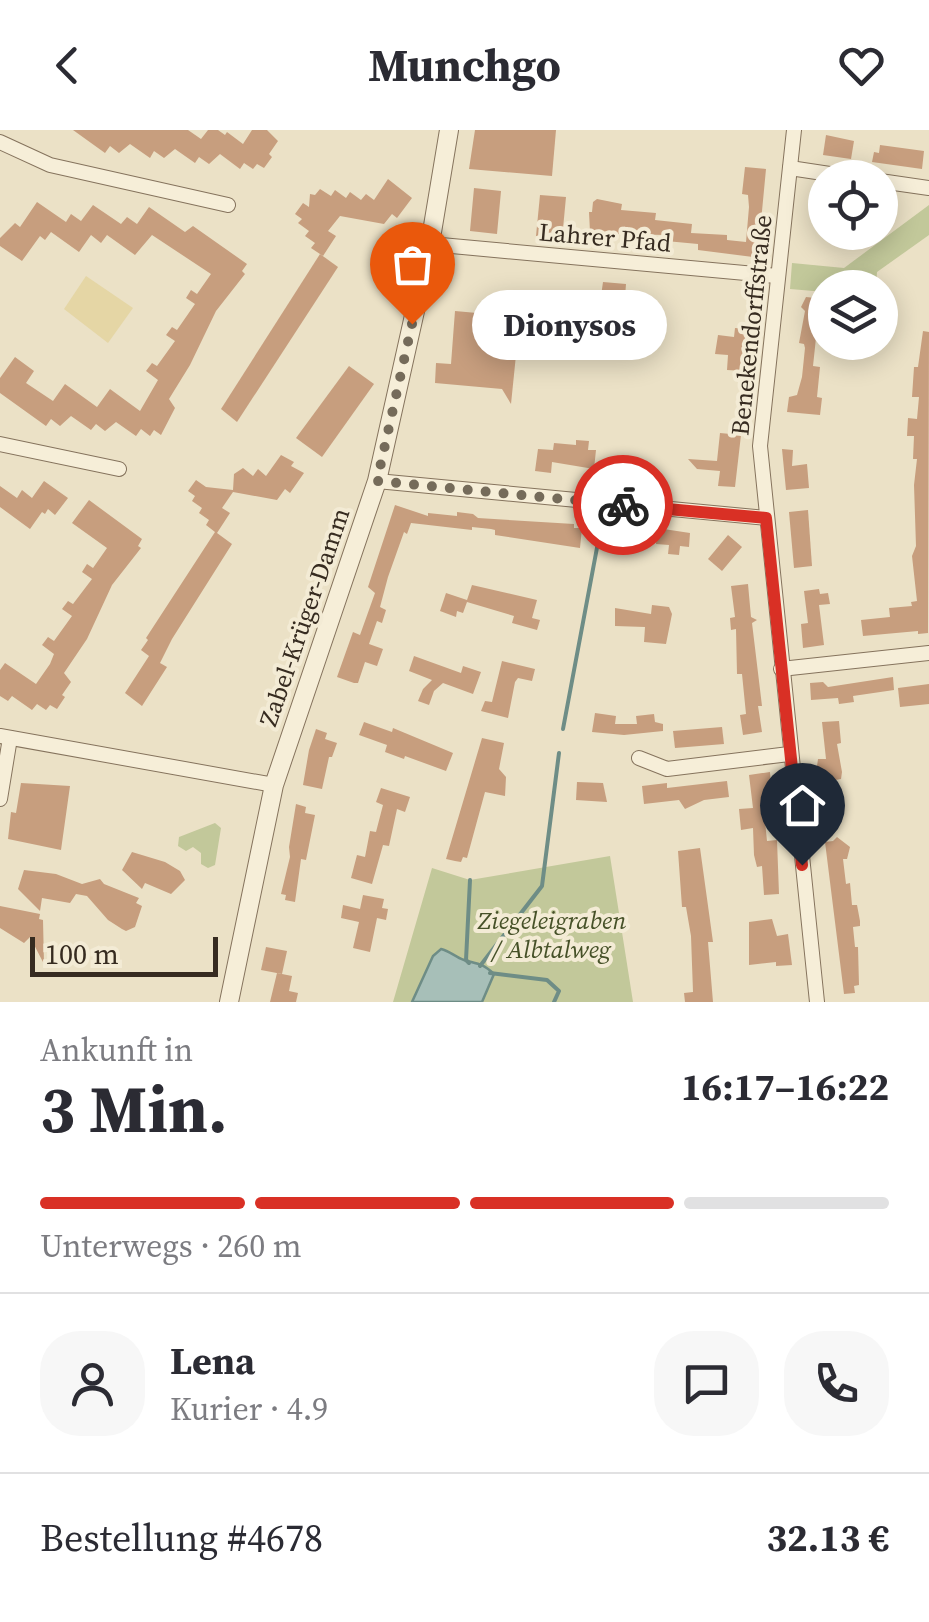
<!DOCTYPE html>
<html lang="de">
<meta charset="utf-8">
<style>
:root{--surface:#fff;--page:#f7f7f7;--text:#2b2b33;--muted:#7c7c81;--line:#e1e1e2;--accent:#d93025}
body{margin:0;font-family:"Source Serif 4",serif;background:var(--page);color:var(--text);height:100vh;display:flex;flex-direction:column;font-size:38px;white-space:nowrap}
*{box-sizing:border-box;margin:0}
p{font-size:32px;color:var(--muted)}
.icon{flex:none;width:55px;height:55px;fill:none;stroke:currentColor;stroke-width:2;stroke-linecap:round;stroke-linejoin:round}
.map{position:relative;height:872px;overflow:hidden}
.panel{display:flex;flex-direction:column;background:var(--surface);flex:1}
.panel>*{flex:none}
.controls{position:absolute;left:808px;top:30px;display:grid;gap:20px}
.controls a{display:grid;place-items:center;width:90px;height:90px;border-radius:50%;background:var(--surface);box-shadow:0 5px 25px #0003;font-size:50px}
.scale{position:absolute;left:30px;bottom:25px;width:188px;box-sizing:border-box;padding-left:10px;border:5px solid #362b20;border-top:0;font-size:28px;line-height:35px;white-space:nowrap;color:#362b20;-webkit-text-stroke:8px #f3ebd5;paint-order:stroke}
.pin{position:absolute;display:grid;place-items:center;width:85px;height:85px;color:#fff;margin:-102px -42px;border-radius:50% 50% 50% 0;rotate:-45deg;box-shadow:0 0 10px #0007}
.pin .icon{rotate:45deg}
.courier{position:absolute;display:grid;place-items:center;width:100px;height:100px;margin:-50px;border:8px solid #d93025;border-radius:50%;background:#fff;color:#222;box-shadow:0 2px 12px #0007}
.bubble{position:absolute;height:70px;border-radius:35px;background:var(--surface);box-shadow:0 5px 25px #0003;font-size:32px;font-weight:700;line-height:70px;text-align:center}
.headline em{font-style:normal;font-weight:700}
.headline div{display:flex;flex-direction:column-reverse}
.headline{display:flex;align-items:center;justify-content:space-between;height:170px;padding:0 40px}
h1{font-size:65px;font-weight:700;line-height:75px}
.bar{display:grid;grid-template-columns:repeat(4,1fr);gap:15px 10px;align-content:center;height:120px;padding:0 40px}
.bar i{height:12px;border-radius:8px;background:var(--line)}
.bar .selected{background:var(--accent)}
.bar p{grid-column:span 4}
.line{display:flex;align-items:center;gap:25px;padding:0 40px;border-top:2px solid var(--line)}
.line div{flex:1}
.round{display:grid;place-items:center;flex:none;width:105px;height:105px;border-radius:40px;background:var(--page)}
header{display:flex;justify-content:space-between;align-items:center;height:130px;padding:0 40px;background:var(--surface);font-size:45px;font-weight:700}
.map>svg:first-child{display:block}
.green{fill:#c2c89a}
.sand{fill:#e5d6a5}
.water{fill:#a7bfb8;stroke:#6e8d86;stroke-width:2.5}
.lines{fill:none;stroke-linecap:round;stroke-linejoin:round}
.stream{stroke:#6e8d86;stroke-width:4}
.building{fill:#c79e7e}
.minor-casing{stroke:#85735d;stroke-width:16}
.tertiary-casing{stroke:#85735d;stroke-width:20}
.minor{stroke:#f6eed8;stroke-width:14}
.tertiary{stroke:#f6eed8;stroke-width:18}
.done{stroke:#756b5a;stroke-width:10;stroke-dasharray:0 18}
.route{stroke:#d93025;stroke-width:12}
.labels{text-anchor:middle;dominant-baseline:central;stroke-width:8;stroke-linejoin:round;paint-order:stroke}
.street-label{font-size:25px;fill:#362b20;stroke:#f3ebd5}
.park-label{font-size:25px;font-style:italic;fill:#465128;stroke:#f3ebd5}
</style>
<header><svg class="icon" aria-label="back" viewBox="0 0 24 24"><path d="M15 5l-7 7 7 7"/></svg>Munchgo<svg class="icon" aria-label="heart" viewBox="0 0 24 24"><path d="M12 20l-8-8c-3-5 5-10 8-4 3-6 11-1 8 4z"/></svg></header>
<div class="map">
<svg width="929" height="872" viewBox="0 0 929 872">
<rect width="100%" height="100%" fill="#ebe1c6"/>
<g class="green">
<polygon points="929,75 929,105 877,142 876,157 825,158 825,162 790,159 792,133 844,138"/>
<polygon points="215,693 221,698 215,735 208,738 201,734 201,723 193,717 186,721 178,716 179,707"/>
<polygon points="610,726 633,872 393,872 432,738 470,750"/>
</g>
<polygon class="sand" points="86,146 133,178 108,213 64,179"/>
<path class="water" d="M 441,819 C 450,821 455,827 464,830 C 478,834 482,833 494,844 L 482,872 L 412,872 L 433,826 Z"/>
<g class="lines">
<g class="stream">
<polyline points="563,599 602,391"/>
<polyline points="469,833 466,830 470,750"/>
<polyline points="480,836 542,756 559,623"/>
<polyline points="490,843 547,850 559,861 554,872"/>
</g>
</g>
<g class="building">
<polygon points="73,0 188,0 201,9 208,0 218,0 225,5 227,2 243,14 252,0 267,0 278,11 269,24 272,27 264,38 257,34 253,39 244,33 240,39 220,24 209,34 199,27 195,33 175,19 164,28 154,21 150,28 130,14 119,23 110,16 105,23"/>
<polygon points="475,0 556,0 552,46 469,39"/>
<polygon points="826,5 854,11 851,29 823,25"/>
<polygon points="880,15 924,21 922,39 872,32 874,22 879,23"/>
<polygon points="745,37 766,39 758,123 753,123 753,127 698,120 698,114 666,111 666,105 619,104 615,107 590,102 589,82 592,82 593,72 597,69 622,74 621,80 656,83 655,90 692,94 691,103 727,105 727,110 746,112 749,77 748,65 742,64"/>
<polygon points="388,49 412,68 397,88 392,84 384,94 340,86 328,101 336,106 323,126 311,118 315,113 305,106 309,101 298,93 302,89 295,84 303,73 309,77 310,64 315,65 320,59 331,66 335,60 346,68 350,62 361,70 366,64 374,70"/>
<polygon points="474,58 501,61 497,104 470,101"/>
<polygon points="540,65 566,67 562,109 536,106"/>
<polygon points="37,72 66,92 71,84 81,91 93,75 121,94 127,87 137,94 149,77 185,102 193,96 247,134 242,141 245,144 216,181 190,235 169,269 175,278 161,305 154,300 150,306 141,299 136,306 116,292 105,301 96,294 91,300 71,286 60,296 51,289 46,296 0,263 0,248 15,227 34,241 26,253 53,271 65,254 97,277 110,259 140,281 158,250 146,241 152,233 157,236 175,211 166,205 172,197 177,200 195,174 186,168 191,160 197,164 211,144 152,105 135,125 107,105 101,113 91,105 79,122 51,102 45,110 40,106 22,131 0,116 0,108 15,93 20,97"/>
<polygon points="320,124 338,137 237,292 221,279"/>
<polygon points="603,152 626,154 625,167 616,167 615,209 595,207 596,166 601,166"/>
<polygon points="806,167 825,169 825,189 818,189 813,236 820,237 817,267 822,268 820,285 787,282 789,267 797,265 802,247 805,218 804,214 799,213 805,181 801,177"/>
<polygon points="455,181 531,188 527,226 516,225 511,274 502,259 435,253 436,233 451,234"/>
<polygon points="735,198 749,199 745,241 727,240 728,225 715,224 718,205 734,207"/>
<polygon points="923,201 929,202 928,503 918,504 918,501 863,506 861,490 890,487 889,478 912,476 911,472 917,471 912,426 916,416 914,355 917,329 913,329 914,306 907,306 908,288 917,289 919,267 912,267 914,237 918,237"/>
<polygon points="349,236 374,254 322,327 296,308"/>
<polygon points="720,303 741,305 735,357 718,356 720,341 697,339 688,329 717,331"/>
<polygon points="576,310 589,311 588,320 596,320 594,339 552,332 551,343 535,341 538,319 553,320 554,313 576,315"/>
<polygon points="782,319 793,320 792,336 807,334 809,358 786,360"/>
<polygon points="281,325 294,332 291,336 304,343 290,363 285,359 277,370 233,362 222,378 230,383 217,403 232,414 172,509 160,533 167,537 142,576 125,563 149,526 141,520 148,510 146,508 215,402 206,395 209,390 199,383 202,378 192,371 195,366 188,361 196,350 206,357 233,360 234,344 243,338 253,346 258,339 266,346"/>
<polygon points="44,351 68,368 55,385 48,379 45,384 42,382 30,399 0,377 0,356 17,368 22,360 32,368"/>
<polygon points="89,370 142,409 138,416 141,418 112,455 87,509 64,543 71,552 62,565 65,567 57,579 50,575 46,580 37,574 32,580 12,566 8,571 0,566 0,540 5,533 36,554 50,534 54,524 42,515 48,507 54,511 72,486 62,479 68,471 73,474 92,449 82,442 87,434 93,438 107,418 72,393"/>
<polygon points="395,375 428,386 428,383 457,386 457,382 473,384 478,388 574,394 574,398 582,398 580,418 495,405 495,400 491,399 472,397 472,400 411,393 407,404 404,402 388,447 380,477 386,480 382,493 377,491 369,514 383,519 377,536 365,532 358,553 354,553 337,547 353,502 360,505 375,463 368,457"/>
<polygon points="808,380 812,436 794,438 789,382"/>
<polygon points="657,398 690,403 689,417 680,416 679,425 668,424 669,415 656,414"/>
<polygon points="728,405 742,417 722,441 708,429"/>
<polygon points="748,454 751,487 757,490 752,493 762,576 758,576 762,602 743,605 740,585 746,584 742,544 737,544 736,499 731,500 730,488 735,487 731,456"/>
<polygon points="472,455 537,470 532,488 540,490 537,500 512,493 514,486 467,472 463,483 457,481 456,487 440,481 446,463 467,470"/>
<polygon points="819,459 820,464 828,463 830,474 819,475 824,515 803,518 801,494 808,493 804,461"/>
<polygon points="652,475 669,477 672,484 666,514 644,512 645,497 615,496 615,478 651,484"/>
<polygon points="414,526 461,543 463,536 481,542 473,564 443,553 434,561 429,575 418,571 423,559 432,550 409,541"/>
<polygon points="502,531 535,539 532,551 518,548 515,552 508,588 481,581 485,571 492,572"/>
<polygon points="893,547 894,560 853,566 854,572 839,574 838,568 811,570 810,553 823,552 828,557"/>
<polygon points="929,554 929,574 900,577 898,558"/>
<polygon points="595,583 616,586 615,594 637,594 636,586 654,584 655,592 663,594 663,601 624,605 592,602"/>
<polygon points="839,591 841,613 837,614 842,642 841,649 830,651 833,672 838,671 840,688 827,690 823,689 817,636 818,629 826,629 822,592"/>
<polygon points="364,592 392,602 393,598 453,623 446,641 405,626 404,629 385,622 387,615 359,605"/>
<polygon points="722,597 724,614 675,618 673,601"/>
<polygon points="316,599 327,603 325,609 337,613 332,627 329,627 322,659 303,655 309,620"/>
<polygon points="482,608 504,613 499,639 506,647 505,666 485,662 467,728 463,727 461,732 455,731 446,729"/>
<polygon points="770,642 772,668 762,669 764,685 770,688 765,691 767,711 777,710 779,764 764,765 762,736 757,737 754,725 753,698 741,700 739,679 753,678 749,645"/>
<polygon points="727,651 729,667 704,670 685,679 679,670 644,674 642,656 667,653 667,658"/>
<polygon points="577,652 603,653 607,672 576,670"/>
<polygon points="21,653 70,656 61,720 8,709 11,682 16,683"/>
<polygon points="381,658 410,667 405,682 397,679 389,716 383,715 372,754 351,748 357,725 365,727 370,701 376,702 383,675 376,672"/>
<polygon points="296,674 306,677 305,683 315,685 306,730 301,729 295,772 285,770 286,765 281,764 290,727 289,717"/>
<polygon points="837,707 850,717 847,729 843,729 846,754 850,753 852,775 857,775 860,791 860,796 853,797 855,817 858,817 859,855 854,856 855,863 844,864 825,712 833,711"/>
<polygon points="700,718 713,812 708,812 713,872 685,872 684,863 693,862 691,806 686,777 682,777 678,721"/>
<polygon points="132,722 165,732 180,741 185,750 171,764 145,753 142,759 122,740"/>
<polygon points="24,740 56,744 82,754 100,749 104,754 139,768 136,773 142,776 135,797 126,801 122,799 108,790 87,766 76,764 70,773 42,768 40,781 18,759"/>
<polygon points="363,765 384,769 382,778 388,779 386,790 377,788 370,822 353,818 359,792 341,788 343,775 360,779"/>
<polygon points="0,776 40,784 39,789 43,790 44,834 30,807 24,813 0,798"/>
<polygon points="772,789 777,806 788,804 792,835 776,836 776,832 749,835 749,792"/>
<polygon points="266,817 287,821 282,844 261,840"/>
<polygon points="277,843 292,846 289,861 298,863 296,872 270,872"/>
</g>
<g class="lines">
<g class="minor-casing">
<g id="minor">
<polyline points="794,0 760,316 817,872"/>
<polyline points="0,12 50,35 228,75"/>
<polyline points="790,38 856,48"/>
<polyline points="880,51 929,58"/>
<polyline points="430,114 777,146"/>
<polyline points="0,314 119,339"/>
<polyline points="377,351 766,388"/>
<polyline points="781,539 929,523"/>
<polyline points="0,606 274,655"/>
<polyline points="639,628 667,639 789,624"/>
<polyline points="0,669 10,608"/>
</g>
</g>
<g class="tertiary-casing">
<polyline id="tertiary" points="229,872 274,655 377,351 430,114 449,0"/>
</g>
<use href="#minor" class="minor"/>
<use href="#tertiary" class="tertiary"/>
</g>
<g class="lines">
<polyline class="done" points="412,194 377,351 623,375"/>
<polyline class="route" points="623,375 766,388 802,735"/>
</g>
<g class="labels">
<g class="street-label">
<text transform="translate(605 107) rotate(5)">Lahrer Pfad</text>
<text transform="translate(751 195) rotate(-84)">Benekendorffstraße</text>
<text transform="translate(304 487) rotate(-71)">Zabel-Krüger-Damm</text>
</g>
<g class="park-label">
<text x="552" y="790">Ziegeleigraben<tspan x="552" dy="29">/ Albtalweg</tspan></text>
</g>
</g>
</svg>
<div class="controls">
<a><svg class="icon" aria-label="locate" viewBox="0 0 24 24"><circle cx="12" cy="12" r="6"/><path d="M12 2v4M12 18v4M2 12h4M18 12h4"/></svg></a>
<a><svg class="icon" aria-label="layers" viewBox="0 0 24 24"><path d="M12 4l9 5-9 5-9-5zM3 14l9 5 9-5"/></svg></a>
</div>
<div class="scale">100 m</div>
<div class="pin" style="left:412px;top:194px;background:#ea580c"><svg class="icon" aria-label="bag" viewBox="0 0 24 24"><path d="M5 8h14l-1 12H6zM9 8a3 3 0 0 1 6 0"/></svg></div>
<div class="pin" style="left:802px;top:735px;background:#1f2937"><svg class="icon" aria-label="home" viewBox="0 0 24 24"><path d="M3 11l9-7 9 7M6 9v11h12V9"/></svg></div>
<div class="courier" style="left:623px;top:375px"><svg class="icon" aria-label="bike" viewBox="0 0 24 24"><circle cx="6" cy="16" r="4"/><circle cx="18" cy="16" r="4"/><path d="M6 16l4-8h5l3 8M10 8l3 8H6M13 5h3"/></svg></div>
<div class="bubble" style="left:472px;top:160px;width:195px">Dionysos</div>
</div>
<section class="panel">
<div class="headline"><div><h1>3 Min.</h1><p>Ankunft in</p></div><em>16:17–16:22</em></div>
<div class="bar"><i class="selected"></i><i class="selected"></i><i class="selected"></i><i></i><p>Unterwegs · 260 m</p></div>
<div class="line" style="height:180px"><a class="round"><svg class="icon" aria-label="person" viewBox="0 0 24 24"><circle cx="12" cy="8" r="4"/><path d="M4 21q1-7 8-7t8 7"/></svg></a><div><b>Lena</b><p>Kurier · 4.9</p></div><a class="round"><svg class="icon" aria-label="chat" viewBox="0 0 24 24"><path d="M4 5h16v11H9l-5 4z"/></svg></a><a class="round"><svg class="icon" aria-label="phone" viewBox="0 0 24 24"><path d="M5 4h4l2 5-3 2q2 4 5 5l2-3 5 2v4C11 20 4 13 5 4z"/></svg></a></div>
<div class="line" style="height:130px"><div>Bestellung #4678</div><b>32.13 €</b></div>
</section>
